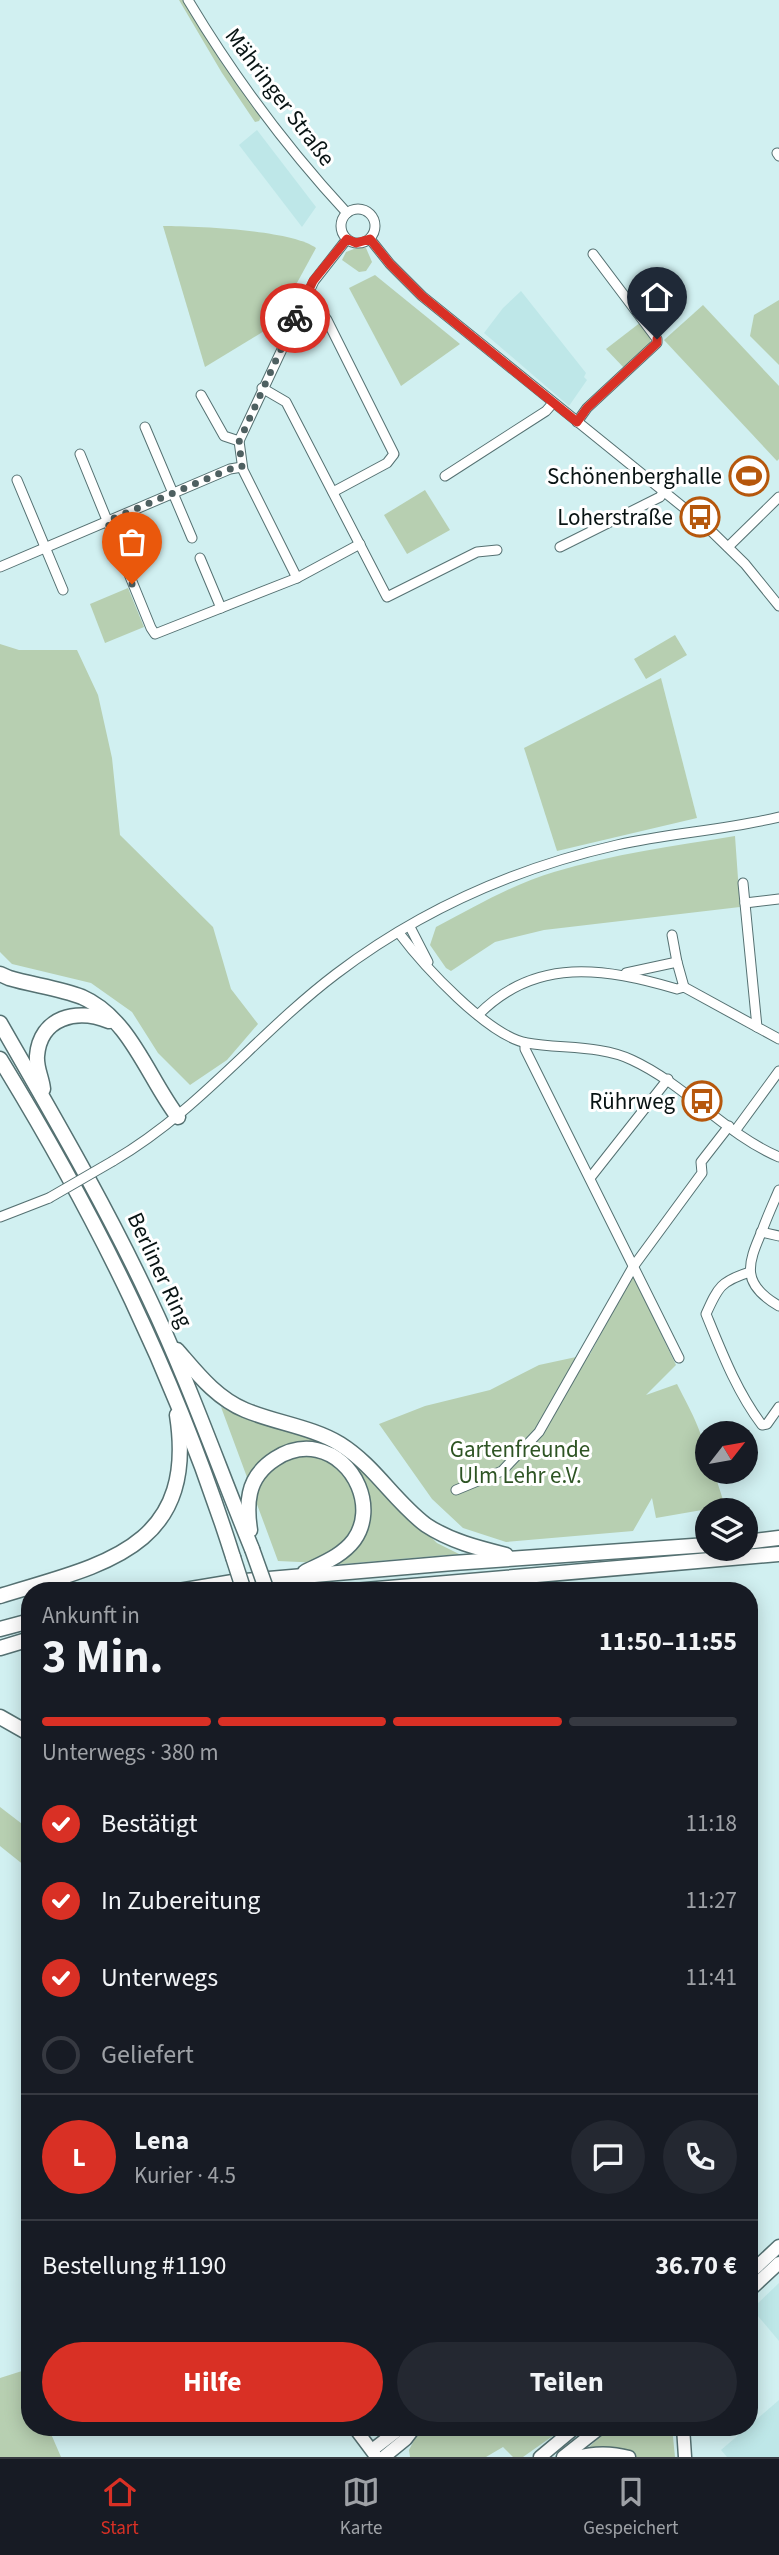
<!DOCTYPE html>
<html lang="de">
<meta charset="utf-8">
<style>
:root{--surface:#171b24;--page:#242831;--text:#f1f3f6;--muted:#9ea1a6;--line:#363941;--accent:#d93025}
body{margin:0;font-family:"Source Sans 3",sans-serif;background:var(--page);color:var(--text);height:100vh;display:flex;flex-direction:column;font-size:26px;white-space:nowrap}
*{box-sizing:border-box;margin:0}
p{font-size:23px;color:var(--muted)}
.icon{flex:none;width:38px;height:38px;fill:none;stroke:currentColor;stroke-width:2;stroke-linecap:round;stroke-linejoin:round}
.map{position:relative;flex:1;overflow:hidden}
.details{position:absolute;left:21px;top:1582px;width:737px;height:854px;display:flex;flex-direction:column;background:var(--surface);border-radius:28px;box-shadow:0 4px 18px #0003}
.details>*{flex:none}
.needle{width:46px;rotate:59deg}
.controls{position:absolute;left:695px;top:1421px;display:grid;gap:14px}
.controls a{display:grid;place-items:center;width:63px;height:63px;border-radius:50%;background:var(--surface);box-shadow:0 4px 18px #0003;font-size:35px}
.pin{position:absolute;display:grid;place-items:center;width:60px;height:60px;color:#fff;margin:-72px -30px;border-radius:50% 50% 50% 0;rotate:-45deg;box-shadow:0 0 7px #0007}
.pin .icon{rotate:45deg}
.courier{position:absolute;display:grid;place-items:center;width:70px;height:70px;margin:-35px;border:5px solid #d93025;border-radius:50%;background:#fff;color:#222;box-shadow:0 2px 9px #0007}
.overview em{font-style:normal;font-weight:700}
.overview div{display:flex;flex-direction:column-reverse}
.overview{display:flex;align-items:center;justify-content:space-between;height:119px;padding:0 21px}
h1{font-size:46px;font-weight:700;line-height:52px}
.bar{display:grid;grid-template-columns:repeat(4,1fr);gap:10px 7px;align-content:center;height:84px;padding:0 21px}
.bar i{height:9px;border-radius:5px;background:var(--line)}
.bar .selected{background:var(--accent)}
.bar p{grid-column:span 4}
.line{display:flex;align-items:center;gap:18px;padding:0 21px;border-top:2px solid var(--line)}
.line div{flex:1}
.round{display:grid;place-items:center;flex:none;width:74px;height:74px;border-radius:37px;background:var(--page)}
ol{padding:0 21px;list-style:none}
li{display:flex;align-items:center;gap:21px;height:77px}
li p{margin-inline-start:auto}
li .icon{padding:7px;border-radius:50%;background:var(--accent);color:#fff;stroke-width:4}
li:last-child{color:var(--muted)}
li i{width:38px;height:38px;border:4px solid var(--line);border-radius:50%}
.action{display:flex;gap:14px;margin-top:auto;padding:14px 21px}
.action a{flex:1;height:80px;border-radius:42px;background:var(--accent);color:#fff;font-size:28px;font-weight:700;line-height:80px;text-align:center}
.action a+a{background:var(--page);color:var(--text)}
.dock{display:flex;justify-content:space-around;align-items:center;height:98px;border-top:2px solid var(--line);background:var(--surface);font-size:19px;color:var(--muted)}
.dock a{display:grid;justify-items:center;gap:4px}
.dock .selected{color:var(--accent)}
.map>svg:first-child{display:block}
.built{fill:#bee7e8}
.green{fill:#b7cfb1}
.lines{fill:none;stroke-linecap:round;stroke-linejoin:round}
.minor-casing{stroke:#557172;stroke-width:11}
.major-casing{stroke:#557172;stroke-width:15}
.highway-casing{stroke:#557172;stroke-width:17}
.minor{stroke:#fff;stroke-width:9}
.major{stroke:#fff;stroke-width:12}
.highway{stroke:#fff;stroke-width:14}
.minor-bridge-casing{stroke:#557172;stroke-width:11;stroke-linecap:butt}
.highway-bridge-casing{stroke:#557172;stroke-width:17;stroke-linecap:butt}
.minor-bridge{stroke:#fff;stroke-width:9}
.highway-bridge{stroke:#fff;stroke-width:14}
.done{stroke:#4e6061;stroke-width:7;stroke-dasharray:0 12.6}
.route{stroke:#d93025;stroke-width:9}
.labels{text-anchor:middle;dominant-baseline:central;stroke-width:6;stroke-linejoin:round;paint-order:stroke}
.street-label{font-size:23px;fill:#081313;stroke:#fff}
.poi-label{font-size:23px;fill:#081313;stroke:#fff;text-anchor:end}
.park-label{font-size:23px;fill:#2e5424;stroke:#fff}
</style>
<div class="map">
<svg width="779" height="2457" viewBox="0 0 779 2457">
<rect width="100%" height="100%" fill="#d1f0f1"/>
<g class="built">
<polygon points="257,130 316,207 302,227 239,145"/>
<polygon points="521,291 586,373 584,377 587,380 569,406 484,333 503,308"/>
<polygon points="779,2283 779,2341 752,2309"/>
<polygon points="779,2400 779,2457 727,2457 721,2450"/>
</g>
<g class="green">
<polygon points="179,0 184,0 219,59 261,117 259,121 255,122 222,73"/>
<path d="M 163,226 C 196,226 292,230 316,248 L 274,325 L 205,367 Z"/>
<polygon points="359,247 366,248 372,262 366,271 359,272 342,260 346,252"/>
<polygon points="375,275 460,344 401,386 349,288"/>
<polygon points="779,300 779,365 750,336 754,315"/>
<polygon points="703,305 779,386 779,459 777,461 664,340"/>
<polygon points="641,322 651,335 650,344 625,369 606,349"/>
<polygon points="425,490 450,530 407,554 384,515"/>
<polygon points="128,588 144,627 105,643 90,604"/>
<polygon points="675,635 687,655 646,679 634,659"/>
<polygon points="0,644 19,650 77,650 98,695 112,758 120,835 213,927 231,989 258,1024 227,1060 190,1085 158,1053 132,1012 91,983 12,964 0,952"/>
<polygon points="661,678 697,818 557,851 524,748"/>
<path d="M 735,836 L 740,907 L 544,930 L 495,942 L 451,971 L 446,968 L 430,945 L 436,927 C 474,907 513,884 554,872 C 613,854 674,846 735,836 Z"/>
<path d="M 633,1275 L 676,1365 L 646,1395 L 677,1384 C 692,1414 707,1437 707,1472 L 714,1472 L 725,1506 L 656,1518 L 652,1498 L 633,1531 L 506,1542 L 463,1528 L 432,1499 L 379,1424 L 425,1406 L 490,1390 L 539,1365 L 590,1354 Z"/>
<polygon points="221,1407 242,1417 327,1443 368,1475 437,1543 459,1554 343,1564 278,1561"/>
<polygon points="0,1807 30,1830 30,1870 0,1846"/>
<polygon points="22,2371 30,2387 30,2427 48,2427 61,2457 0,2457 0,2378"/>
<polygon points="421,2427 553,2427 557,2433 523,2457 513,2457 503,2447 486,2457 410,2457 409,2450"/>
<polygon points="610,2427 672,2427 675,2457 611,2457 588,2448"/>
</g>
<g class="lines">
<g class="minor-casing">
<g id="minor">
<path d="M 188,0 C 234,77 286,147 347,213"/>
<polyline points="777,153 779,156"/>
<circle cx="358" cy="226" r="17"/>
<polyline points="370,239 390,264 422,296 704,524 745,564 779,606"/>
<polyline points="303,301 320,310 327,320 394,454 387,463 333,492"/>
<polyline points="262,388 286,402 387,597 477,552 497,550"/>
<polyline points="201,395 224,436 239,441"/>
<polyline points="577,422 587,408 657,343 657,339 593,254"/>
<polyline points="145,427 192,538"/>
<polyline points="80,454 151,628 155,634 297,578 360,544"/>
<polyline points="445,476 546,411 553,403"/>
<polyline points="17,480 63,590"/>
<polyline points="560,547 660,497 664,491"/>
<polyline points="728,547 779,497"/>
<polyline points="200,558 221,608"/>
<polyline points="0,567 230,469 242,467"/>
<polyline points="297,578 243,470 239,441 314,281 347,239"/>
<polyline points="743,883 757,1027 779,1039"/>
<polyline points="745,903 779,899"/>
<polyline points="410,927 428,962"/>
<path d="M 399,933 C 423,965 488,1036 527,1043 C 561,1049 601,1045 632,1060 C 686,1085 725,1134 779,1157"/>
<polyline points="672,935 677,962"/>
<polyline points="626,973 677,962 684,987"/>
<path d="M 478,1015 C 536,956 605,968 677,989 L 684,987 L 757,1027"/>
<polyline points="525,1043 525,1049 679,1358"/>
<polyline points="735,1131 779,1071"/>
<path d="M 113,1161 C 200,1110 257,1034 336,974 C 419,911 516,868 617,845 C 671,833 726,830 779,817"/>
<polyline points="590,1178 668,1079"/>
<path d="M 779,1190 C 773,1204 767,1217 762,1231 C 747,1265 741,1284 779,1306"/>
<polyline points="0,1217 49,1198"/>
<polyline points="761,1232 779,1236"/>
<path d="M 750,1272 C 721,1281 718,1287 706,1314 C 722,1353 737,1392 762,1425 L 767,1424 L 779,1407"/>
<polyline points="456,1490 502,1471 539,1432 633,1267 702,1173 701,1162 729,1126"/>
</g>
</g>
<g class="major-casing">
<g id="major">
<polyline points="749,2274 779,2246"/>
<polyline points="749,2291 779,2263"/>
<polyline points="354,2427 375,2455"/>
<polyline points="683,2427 685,2457"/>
<polyline points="372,2450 402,2427"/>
<polyline points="384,2457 406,2439 415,2427"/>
<polyline points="540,2457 576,2427"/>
<polyline points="563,2457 601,2427"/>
<path d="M 576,2457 C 595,2452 611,2452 629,2457"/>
</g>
</g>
<g class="highway-casing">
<g id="highway">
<path d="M 0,974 L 9,978 C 32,985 59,988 82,997 C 130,1018 148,1078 178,1117"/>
<path d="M 0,1023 C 52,1114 105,1204 149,1298 C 188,1380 218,1466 252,1549"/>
<path d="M 0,1059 C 98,1219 176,1377 233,1557"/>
<path d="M 43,1089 C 42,1078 36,1068 37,1056 C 40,1017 77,1008 109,1021"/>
<path d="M 177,1350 C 197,1373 216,1398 245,1410 C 276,1423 312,1427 340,1444 C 375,1466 394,1501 426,1525 C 450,1541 478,1548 506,1555"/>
<path d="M 250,1530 C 248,1517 247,1506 250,1493 C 256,1465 289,1444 317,1450 C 355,1458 377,1508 354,1540 C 342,1556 323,1563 305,1572"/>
<polyline points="746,1542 779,1538"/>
<polyline points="179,1591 233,1582 453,1563 707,1545"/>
<polyline points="354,1591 779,1554"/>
<path d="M 0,1596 C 100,1565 198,1550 177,1415"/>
<polyline points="0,1629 30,1621"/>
<polyline points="0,1648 30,1639"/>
<polyline points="0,1717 30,1734"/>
</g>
</g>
<use href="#minor" class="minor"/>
<use href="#major" class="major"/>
<use href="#highway" class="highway"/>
<g class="minor-bridge-casing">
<polyline id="minor-bridge" points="49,1198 113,1161"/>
</g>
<g class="highway-bridge-casing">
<g id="highway-bridge">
<polyline points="252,1549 267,1591"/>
<polyline points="233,1557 244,1591"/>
</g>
</g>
<use href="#minor-bridge" class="minor-bridge"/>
<use href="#highway-bridge" class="highway-bridge"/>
</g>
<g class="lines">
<polyline class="done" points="132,584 107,521 230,469 242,467 239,442 295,318"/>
<polyline class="route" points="295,318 313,281 347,239 356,243 370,239 390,264 422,296 577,422 587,408 657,343 657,339"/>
</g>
<defs>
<g id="stadium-ring" transform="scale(2.0125)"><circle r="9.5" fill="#fff" stroke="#b6570c" stroke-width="1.5"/><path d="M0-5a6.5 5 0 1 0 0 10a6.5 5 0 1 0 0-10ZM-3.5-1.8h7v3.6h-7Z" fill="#b6570c"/></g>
<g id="bus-ring" transform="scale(2.0125)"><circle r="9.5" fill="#fff" stroke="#b6570c" stroke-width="1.5"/><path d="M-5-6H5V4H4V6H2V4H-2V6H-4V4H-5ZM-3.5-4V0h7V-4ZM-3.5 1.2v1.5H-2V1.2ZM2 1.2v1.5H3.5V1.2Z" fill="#b6570c"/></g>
</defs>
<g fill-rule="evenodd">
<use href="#stadium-ring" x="749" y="476"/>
<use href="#bus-ring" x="700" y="517"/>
<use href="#bus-ring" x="702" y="1101"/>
</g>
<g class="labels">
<g class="street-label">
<text transform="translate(280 97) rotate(53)">Mähringer Straße</text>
<text transform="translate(160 1270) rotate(65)">Berliner Ring</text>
</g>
<g class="poi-label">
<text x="722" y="476">Schönenberghalle</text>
<text x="673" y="517">Loherstraße</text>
<text x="675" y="1101">Rührweg</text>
</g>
<g class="park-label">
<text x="520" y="1449">Gartenfreunde<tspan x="520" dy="26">Ulm Lehr e.V.</tspan></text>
</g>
</g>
</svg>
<div class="controls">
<a><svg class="needle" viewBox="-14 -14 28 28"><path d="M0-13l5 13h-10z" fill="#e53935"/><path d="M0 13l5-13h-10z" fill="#9ea1a6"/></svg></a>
<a><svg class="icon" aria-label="layers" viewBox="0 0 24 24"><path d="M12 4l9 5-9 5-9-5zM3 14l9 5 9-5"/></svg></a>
</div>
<div class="pin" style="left:132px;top:584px;background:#ea580c"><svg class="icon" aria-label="bag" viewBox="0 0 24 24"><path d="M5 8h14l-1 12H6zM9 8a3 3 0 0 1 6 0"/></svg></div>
<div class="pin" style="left:657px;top:339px;background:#1f2937"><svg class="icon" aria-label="home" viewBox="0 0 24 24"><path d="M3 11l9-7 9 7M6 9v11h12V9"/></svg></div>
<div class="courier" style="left:295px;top:318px"><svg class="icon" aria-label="bike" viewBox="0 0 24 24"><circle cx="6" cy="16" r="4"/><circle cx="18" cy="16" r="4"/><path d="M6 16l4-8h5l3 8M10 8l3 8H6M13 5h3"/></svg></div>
<section class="details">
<div class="overview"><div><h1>3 Min.</h1><p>Ankunft in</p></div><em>11:50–11:55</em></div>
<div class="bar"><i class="selected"></i><i class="selected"></i><i class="selected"></i><i></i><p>Unterwegs · 380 m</p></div>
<ol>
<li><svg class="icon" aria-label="check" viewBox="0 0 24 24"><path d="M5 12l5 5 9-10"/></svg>Bestätigt<p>11:18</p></li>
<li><svg class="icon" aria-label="check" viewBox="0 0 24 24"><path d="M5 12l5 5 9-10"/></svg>In Zubereitung<p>11:27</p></li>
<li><svg class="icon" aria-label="check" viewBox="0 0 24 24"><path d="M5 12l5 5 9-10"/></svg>Unterwegs<p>11:41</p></li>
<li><i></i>Geliefert</li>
</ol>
<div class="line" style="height:126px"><b class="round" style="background:var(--accent);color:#fff">L</b><div><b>Lena</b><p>Kurier · 4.5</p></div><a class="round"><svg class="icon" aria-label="chat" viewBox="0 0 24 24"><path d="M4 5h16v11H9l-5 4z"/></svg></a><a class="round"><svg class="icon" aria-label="phone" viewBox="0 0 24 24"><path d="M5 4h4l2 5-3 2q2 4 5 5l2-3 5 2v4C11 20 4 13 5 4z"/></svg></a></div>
<div class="line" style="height:91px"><div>Bestellung #1190</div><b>36.70 €</b></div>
<div class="action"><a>Hilfe</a><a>Teilen</a></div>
</section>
</div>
<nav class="dock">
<a class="selected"><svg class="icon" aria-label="home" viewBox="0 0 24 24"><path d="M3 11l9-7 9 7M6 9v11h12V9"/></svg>Start</a>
<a><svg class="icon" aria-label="map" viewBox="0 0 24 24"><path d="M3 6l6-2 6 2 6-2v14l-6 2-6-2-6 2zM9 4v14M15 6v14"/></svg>Karte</a>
<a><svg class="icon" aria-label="saved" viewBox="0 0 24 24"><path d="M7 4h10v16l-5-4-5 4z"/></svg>Gespeichert</a>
</nav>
